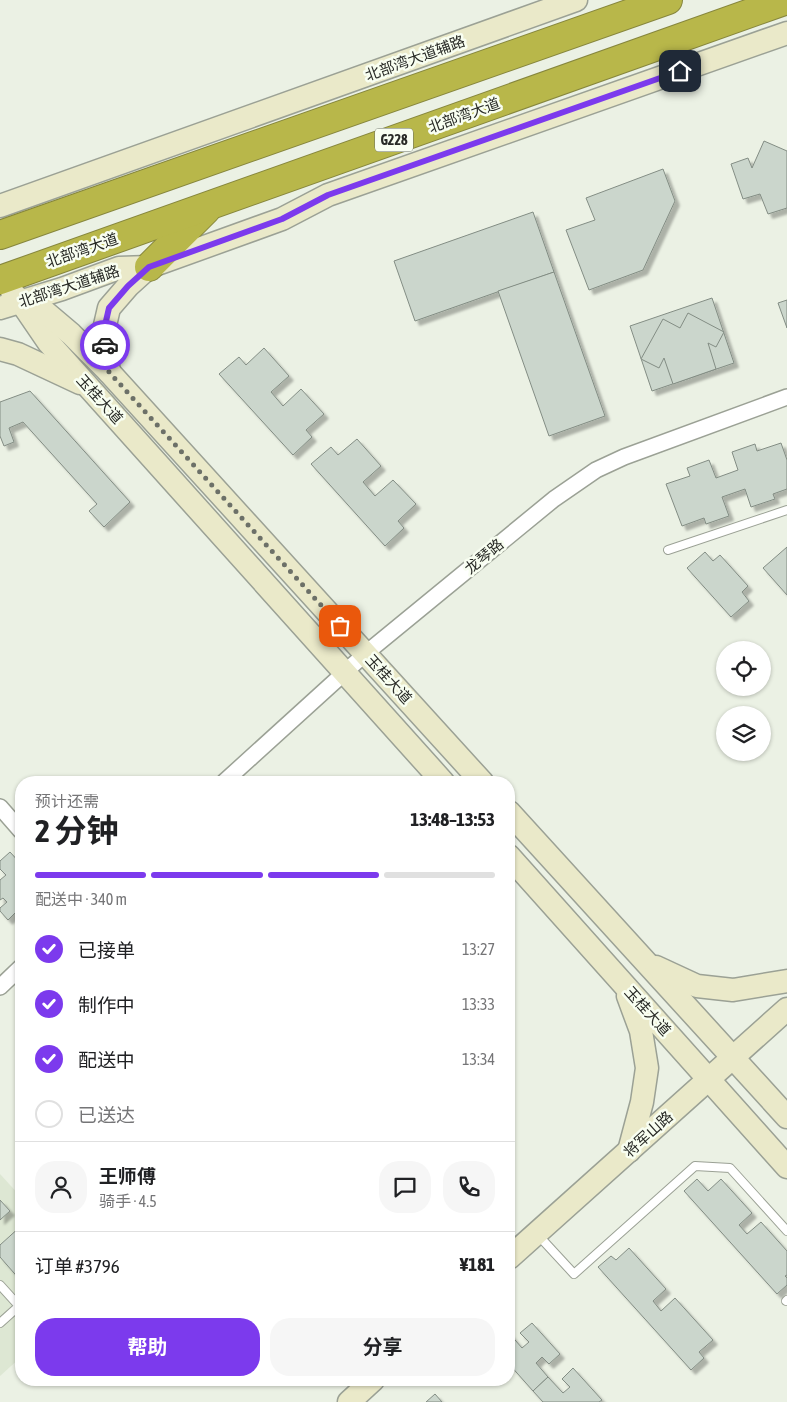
<!DOCTYPE html>
<html lang="zh">
<meta charset="utf-8">
<style>
:root{--surface:#fff;--page:#f6f6f6;--text:#202124;--muted:#757577;--line:#e0e0e0;--accent:#7c3aed}
body{margin:0;font-family:"Asap Condensed","Noto Sans SC",sans-serif;background:var(--page);color:var(--text);height:100vh;display:flex;flex-direction:column;font-size:19px;white-space:nowrap}
*{box-sizing:border-box;margin:0}
p{font-size:16px;color:var(--muted)}
.icon{flex:none;width:28px;height:28px;fill:none;stroke:currentColor;stroke-width:2;stroke-linecap:round;stroke-linejoin:round}
.map{position:relative;flex:1;overflow:hidden}
.side{position:absolute;left:15px;top:776px;width:500px;height:610px;display:flex;flex-direction:column;background:var(--surface);border-radius:20px;box-shadow:0 1px 4px #0004}
.side>*{flex:none}
.buttons{position:absolute;left:716px;top:641px;display:grid;gap:10px}
.buttons a{display:grid;place-items:center;width:55px;height:55px;border-radius:50%;background:var(--surface);box-shadow:0 1px 4px #0004;font-size:25px}
.pin{position:absolute;display:grid;place-items:center;width:42px;height:42px;color:#fff;margin:-21px;border-radius:10px;box-shadow:0 2px 8px #0006}
.courier{position:absolute;display:grid;place-items:center;width:50px;height:50px;margin:-25px;border:4px solid #7c3aed;border-radius:50%;background:#fff;color:#222;box-shadow:0 1px 6px #0007}
.summary em{font-style:normal;font-weight:700}
.summary div{display:flex;flex-direction:column-reverse}
.summary{display:flex;align-items:center;justify-content:space-between;height:85px;padding:0 20px}
h1{font-size:32px;font-weight:700;line-height:38px}
.bar{display:grid;grid-template-columns:repeat(4,1fr);gap:8px 5px;align-content:center;height:60px;padding:0 20px}
.bar i{height:6px;border-radius:4px;background:var(--line)}
.bar .active{background:var(--accent)}
.bar p{grid-column:span 4}
.line{display:flex;align-items:center;gap:12px;padding:0 20px;border-top:1px solid var(--line)}
.line div{flex:1}
.round{display:grid;place-items:center;flex:none;width:52px;height:52px;border-radius:20px;background:var(--page)}
ol{padding:0 20px;list-style:none}
li{display:flex;align-items:center;gap:15px;height:55px}
li p{margin-inline-start:auto}
li .icon{padding:5px;border-radius:50%;background:var(--accent);color:#fff;stroke-width:4}
li:last-child{color:var(--muted)}
li i{width:28px;height:28px;border:2px solid var(--line);border-radius:50%}
.cta{display:flex;gap:10px;margin-top:auto;padding:10px 20px}
.cta a{flex:1;height:58px;border-radius:20px;background:var(--accent);color:#fff;font-size:20px;font-weight:700;line-height:58px;text-align:center}
.cta a+a{background:var(--page);color:var(--text)}
.map>svg:first-child{display:block}
.built{fill:#dde7d3}
.building{fill:#cbd6cc;stroke:#838d84;filter:url(#shadow)}
.lines{fill:none;stroke-linecap:round;stroke-linejoin:round}
.lane-casing{stroke:#9ba195;stroke-width:10}
.street-casing{stroke:#9ba195;stroke-width:18}
.secondary-casing{stroke:#9ba195;stroke-width:25}
.highway-casing{stroke:#86863d;stroke-width:30}
.lane{stroke:#fff;stroke-width:8}
.street{stroke:#fff;stroke-width:15}
.secondary{stroke:#eae9c9;stroke-width:22}
.highway{stroke:#b8b74a;stroke-width:28}
.done{stroke:#6c7068;stroke-width:5;stroke-dasharray:0 9}
.route{stroke:#7c3aed;stroke-width:6}
.labels{text-anchor:middle;dominant-baseline:central;stroke-width:5;stroke-linejoin:round;paint-order:stroke}
.shield{fill:#f8fef1;stroke:#666a63;stroke-width:1}
.shield-label{font-size:14px;font-weight:bold;fill:#282a26}
.street-label{font-size:15px;fill:#282a26;stroke:#f8fef1}
</style>
<div class="map">
<svg width="787" height="1402" viewBox="0 0 787 1402">
<defs>
<filter id="shadow"><feDropShadow dx="4.5" dy="4.5" stdDeviation="1" flood-color="#0004"/></filter>
</defs>
<rect width="100%" height="100%" fill="#ebf1e4"/>
<polygon class="built" points="0,1174 21,1197 21,1357 0,1376"/>
<g class="building">
<polygon points="764,141 787,151 787,208 768,214 760,194 743,199 731,164 748,158 752,168"/>
<polygon points="663,169 675,201 643,270 589,290 566,230 595,220 586,198"/>
<polygon points="533,212 554,272 415,321 394,261"/>
<polygon points="554,272 605,416 549,436 498,291"/>
<polygon points="712,298 734,363 652,391 630,326"/>
<polygon points="787,300 787,328 778,303"/>
<polygon points="688,313 724,332 716,347 708,343 716,369 673,384 664,358 659,368 641,359 663,319 680,328"/>
<polygon points="264,348 289,376 271,392 283,406 301,389 324,414 306,430 312,437 293,455 219,374 239,357 246,365"/>
<polygon points="30,391 130,502 104,527 89,511 97,504 23,422 9,428 14,442 4,446 0,436 0,402"/>
<polygon points="357,439 381,466 363,482 375,496 393,480 416,504 398,521 404,528 385,546 311,464 331,447 338,455"/>
<polygon points="781,443 787,460 787,489 773,494 775,499 751,507 745,489 722,497 729,516 706,524 704,518 682,526 666,484 690,476 687,468 709,460 716,478 738,470 732,452 755,444 757,451"/>
<polygon points="787,547 787,595 763,568"/>
<polygon points="705,552 713,561 720,555 748,586 742,592 749,601 731,617 687,568"/>
<polygon points="10,852 21,864 21,907 8,920 0,911 0,908 7,902 3,898 0,900 0,880 6,875 0,869 0,861"/>
<polygon points="697,1179 708,1191 721,1179 752,1213 739,1225 747,1234 761,1222 787,1251 787,1275 785,1276 787,1278 787,1285 777,1294 684,1191"/>
<polygon points="0,1200 10,1211 0,1220"/>
<polygon points="21,1226 21,1281 0,1257 0,1245"/>
<polygon points="629,1248 666,1289 653,1301 661,1311 675,1298 713,1340 699,1352 704,1358 691,1370 598,1267 611,1256 616,1260"/>
<polygon points="532,1323 560,1354 549,1364 542,1357 536,1363 548,1377 533,1391 509,1364 509,1333 522,1348 529,1342 520,1333"/>
<polygon points="573,1368 602,1400 599,1402 543,1402 533,1391 548,1377 563,1393 570,1387 562,1379"/>
<polygon points="435,1394 442,1402 426,1402"/>
</g>
<g class="lines">
<g class="lane-casing">
<g id="lane">
<polyline points="668,550 787,510"/>
<polyline points="538,1235 574,1274 695,1166 730,1168 787,1231"/>
<polyline points="0,1285 19,1306 0,1323"/>
<polyline points="786,1301 787,1300"/>
</g>
</g>
<g class="street-casing">
<g id="street">
<polyline points="224,782 365,654 554,499 596,470 624,457 787,397"/>
<polyline points="0,807 21,831"/>
<polyline points="0,987 21,967"/>
</g>
</g>
<g class="secondary-casing">
<g id="secondary">
<polyline points="0,206 576,0"/>
<polyline points="12,292 21,302 49,343 443,782"/>
<polyline points="24,303 45,312 71,334 109,372 482,782"/>
<polyline points="0,308 62,289 119,268 149,267 282,219 328,195 787,33"/>
<polyline points="0,349 18,354 80,383"/>
<polyline points="109,372 103,334 109,308 128,286 149,267"/>
<polyline points="509,812 787,1117"/>
<polyline points="509,856 787,1167"/>
<polyline points="656,967 697,986 733,990 787,981"/>
<polyline points="628,996 641,1031 647,1068 642,1102 629,1151"/>
<polyline points="509,1258 787,1009"/>
<polyline points="349,1402 373,1380"/>
</g>
</g>
<g class="highway-casing">
<g id="highway">
<polyline points="0,235 668,0"/>
<polyline points="149,267 206,210"/>
<polyline points="0,280 787,0"/>
</g>
</g>
<use href="#lane" class="lane"/>
<use href="#street" class="street"/>
<use href="#secondary" class="secondary"/>
<use href="#highway" class="highway"/>
</g>
<g class="lines">
<polyline class="done" points="105,345 109,372 340,626"/>
<polyline class="route" points="105,345 103,334 109,308 128,286 149,267 282,219 328,195 680,71"/>
</g>
<g class="labels">
<rect class="shield" x="375" y="128.5" width="38" height="23" rx="4"/>
<g class="shield-label">
<text x="394" y="140">G228</text>
</g>
<g class="street-label">
<text transform="translate(415 58) rotate(-20)">北部湾大道辅路</text>
<text transform="translate(464 115) rotate(-20)">北部湾大道</text>
<text transform="translate(82 250) rotate(-19)">北部湾大道</text>
<text transform="translate(69 286) rotate(-18)">北部湾大道辅路</text>
<text transform="translate(100 399) rotate(48)">玉桂大道</text>
<text transform="translate(484 556) rotate(-40)">龙琴路</text>
<text transform="translate(389 679) rotate(48)">玉桂大道</text>
<text transform="translate(648 1011) rotate(48)">玉桂大道</text>
<text transform="translate(648 1134) rotate(-42)">将军山路</text>
</g>
</g>
</svg>
<div class="buttons">
<a><svg class="icon" aria-label="locate" viewBox="0 0 24 24"><circle cx="12" cy="12" r="6"/><path d="M12 2v4M12 18v4M2 12h4M18 12h4"/></svg></a>
<a><svg class="icon" aria-label="layers" viewBox="0 0 24 24"><path d="M12 4l9 5-9 5-9-5zM3 14l9 5 9-5"/></svg></a>
</div>
<div class="pin" style="left:340px;top:626px;background:#ea580c"><svg class="icon" aria-label="bag" viewBox="0 0 24 24"><path d="M5 8h14l-1 12H6zM9 8a3 3 0 0 1 6 0"/></svg></div>
<div class="pin" style="left:680px;top:71px;background:#1f2937"><svg class="icon" aria-label="home" viewBox="0 0 24 24"><path d="M3 11l9-7 9 7M6 9v11h12V9"/></svg></div>
<div class="courier" style="left:105px;top:345px"><svg class="icon" aria-label="car" viewBox="0 0 24 24"><path d="M5 17H2v-5l4-1 3-4h7l3 4 3 1v5h-3M9 17h6M6 11h13"/><circle cx="7" cy="17" r="2"/><circle cx="17" cy="17" r="2"/></svg></div>
<section class="side">
<div class="summary"><div><h1>2 分钟</h1><p>预计还需</p></div><em>13:48–13:53</em></div>
<div class="bar"><i class="active"></i><i class="active"></i><i class="active"></i><i></i><p>配送中 · 340 m</p></div>
<ol>
<li><svg class="icon" aria-label="check" viewBox="0 0 24 24"><path d="M5 12l5 5 9-10"/></svg>已接单<p>13:27</p></li>
<li><svg class="icon" aria-label="check" viewBox="0 0 24 24"><path d="M5 12l5 5 9-10"/></svg>制作中<p>13:33</p></li>
<li><svg class="icon" aria-label="check" viewBox="0 0 24 24"><path d="M5 12l5 5 9-10"/></svg>配送中<p>13:34</p></li>
<li><i></i>已送达</li>
</ol>
<div class="line" style="height:90px"><a class="round"><svg class="icon" aria-label="person" viewBox="0 0 24 24"><circle cx="12" cy="8" r="4"/><path d="M4 21q1-7 8-7t8 7"/></svg></a><div><b>王师傅</b><p>骑手 · 4.5</p></div><a class="round"><svg class="icon" aria-label="chat" viewBox="0 0 24 24"><path d="M4 5h16v11H9l-5 4z"/></svg></a><a class="round"><svg class="icon" aria-label="phone" viewBox="0 0 24 24"><path d="M5 4h4l2 5-3 2q2 4 5 5l2-3 5 2v4C11 20 4 13 5 4z"/></svg></a></div>
<div class="line" style="height:65px"><div>订单 #3796</div><b>¥181</b></div>
<div class="cta"><a>帮助</a><a>分享</a></div>
</section>
</div>
